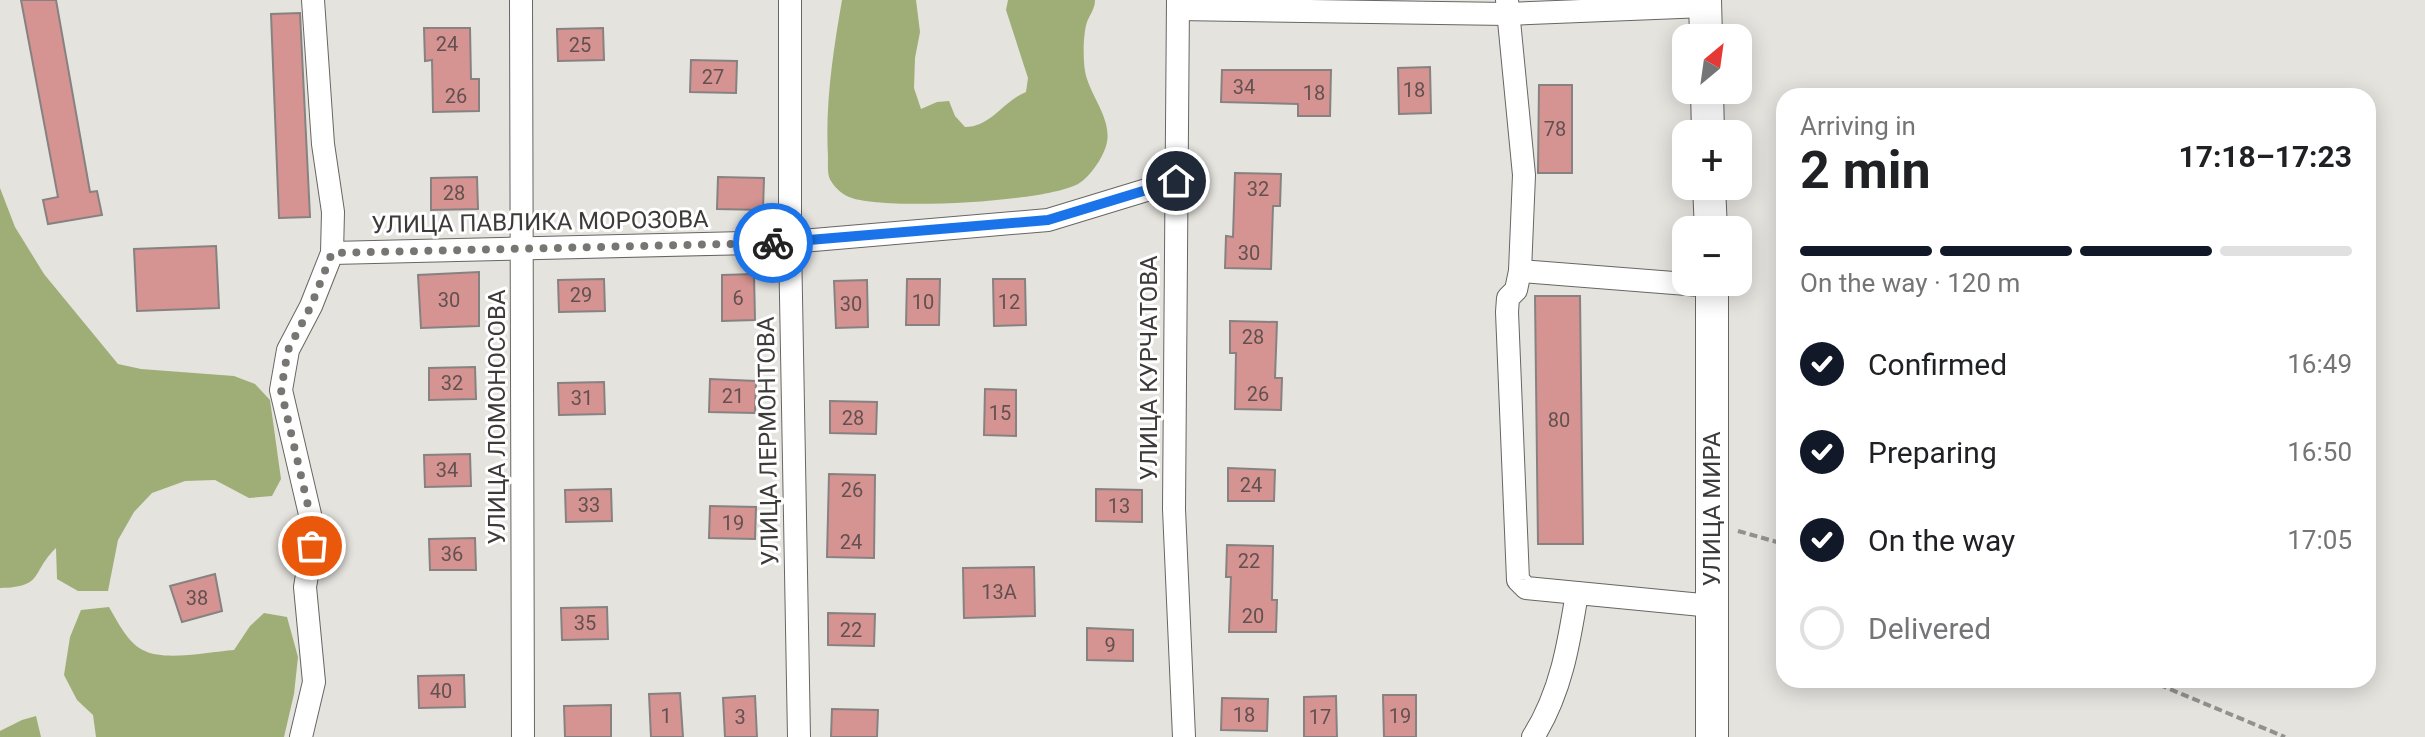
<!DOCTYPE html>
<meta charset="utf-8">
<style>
:root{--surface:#fff;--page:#f6f6f6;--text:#202124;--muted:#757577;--line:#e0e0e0;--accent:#111827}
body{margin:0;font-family:Roboto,sans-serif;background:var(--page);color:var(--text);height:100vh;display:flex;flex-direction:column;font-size:30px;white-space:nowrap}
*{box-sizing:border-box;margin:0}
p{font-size:26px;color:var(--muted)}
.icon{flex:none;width:44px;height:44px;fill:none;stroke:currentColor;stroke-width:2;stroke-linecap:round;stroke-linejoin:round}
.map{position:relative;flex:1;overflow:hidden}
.sheet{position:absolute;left:1776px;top:88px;width:600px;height:600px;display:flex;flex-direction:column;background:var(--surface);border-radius:24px;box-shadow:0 4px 20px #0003}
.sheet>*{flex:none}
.needle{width:52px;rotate:29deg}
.buttons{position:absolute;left:1672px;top:24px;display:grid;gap:16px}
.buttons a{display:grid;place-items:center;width:80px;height:80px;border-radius:16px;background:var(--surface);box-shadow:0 4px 20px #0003;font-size:40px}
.pin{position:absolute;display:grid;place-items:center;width:68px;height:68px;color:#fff;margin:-34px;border:4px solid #fff;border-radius:50%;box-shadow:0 2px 8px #0007}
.courier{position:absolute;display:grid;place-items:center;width:80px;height:80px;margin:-40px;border:6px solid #1a73e8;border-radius:50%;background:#fff;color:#222;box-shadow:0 2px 10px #0007}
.head em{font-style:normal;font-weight:700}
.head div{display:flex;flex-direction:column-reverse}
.head{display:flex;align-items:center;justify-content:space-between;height:136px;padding:0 24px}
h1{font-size:52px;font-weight:700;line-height:60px}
.bar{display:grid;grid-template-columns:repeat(4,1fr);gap:12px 8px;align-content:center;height:96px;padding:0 24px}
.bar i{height:10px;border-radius:6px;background:var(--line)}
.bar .selected{background:var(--accent)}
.bar p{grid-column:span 4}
ol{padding:0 24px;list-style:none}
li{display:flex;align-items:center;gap:24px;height:88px}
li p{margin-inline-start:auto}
li .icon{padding:8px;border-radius:50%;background:var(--accent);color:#fff;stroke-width:4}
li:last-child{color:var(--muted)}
li i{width:44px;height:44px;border:4px solid var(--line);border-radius:50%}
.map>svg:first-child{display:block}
.forest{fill:#9eae76}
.building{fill:#d59492;stroke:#878281;stroke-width:2}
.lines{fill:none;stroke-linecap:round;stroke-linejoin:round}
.street-casing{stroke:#686663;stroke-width:24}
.secondary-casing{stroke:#686663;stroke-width:34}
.path{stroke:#92918e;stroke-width:4;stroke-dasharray:8 4;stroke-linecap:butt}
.street{stroke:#fff;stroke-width:22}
.secondary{stroke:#fff;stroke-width:32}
.done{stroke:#777673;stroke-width:8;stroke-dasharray:0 14.4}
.route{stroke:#1a73e8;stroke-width:10}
.labels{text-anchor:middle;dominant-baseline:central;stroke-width:6;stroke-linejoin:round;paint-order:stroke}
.number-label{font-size:20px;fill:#625150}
.street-label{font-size:24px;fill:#3c3b3a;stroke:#fff}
</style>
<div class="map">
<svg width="2425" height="737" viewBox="0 0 2425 737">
<rect width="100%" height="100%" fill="#e4e3de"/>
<g class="forest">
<path d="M 842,0 L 916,0 L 920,32 L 915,58 L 914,88 L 921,109 L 937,102 L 949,101 L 955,116 L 965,127 C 991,127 1003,101 1026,92 L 1028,78 L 1006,10 L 1008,0 L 1095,0 C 1095,9 1090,14 1087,22 C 1083,34 1083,59 1085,71 C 1089,95 1114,120 1106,146 C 1102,159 1090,177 1078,184 C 1046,202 883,211 849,197 C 842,194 835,188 831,181 C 827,175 828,165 828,157 C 825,104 833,52 842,0 Z"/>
<path d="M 0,188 L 15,227 L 44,274 L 118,364 L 141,369 L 234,376 L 255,384 L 270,400 L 281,479 L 272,496 L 249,498 L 215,480 L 185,481 L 152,493 L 134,512 L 118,540 L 108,591 L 78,591 L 57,579 L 56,548 C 30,573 45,587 0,588 Z"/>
<path d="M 109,607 C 118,622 128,644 145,651 C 165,661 210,652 234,650 L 250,626 L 264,613 L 287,617 L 298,657 L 294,694 L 284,737 L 96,737 L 93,715 L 77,700 L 64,675 L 70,637 L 81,610 Z"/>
<polygon points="36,716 41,737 0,737 0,731 22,720"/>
</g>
<g class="building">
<polygon points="21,0 56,0 90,192 97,191 102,215 48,224 43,200 58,197"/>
<polygon points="300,13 310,217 279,218 271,14"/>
<polygon points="424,28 470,28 471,79 479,79 479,111 433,112 432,60 425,61"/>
<polygon points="603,28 604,60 558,61 557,29"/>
<polygon points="691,60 737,61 736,93 690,92"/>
<polygon points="1430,67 1431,113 1399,114 1398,68"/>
<polygon points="1222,70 1331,70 1330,116 1298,116 1298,104 1221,102"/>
<polygon points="1539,85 1572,85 1572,173 1538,173"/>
<polygon points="1235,173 1281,174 1280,206 1273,206 1271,269 1225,268 1226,236 1233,237"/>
<polygon points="477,177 478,209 431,210 431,178"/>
<polygon points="718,177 764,178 763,210 717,209"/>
<polygon points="216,246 219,308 137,311 134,249"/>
<polygon points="479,272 479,326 421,328 418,275"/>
<polygon points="754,274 755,320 722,321 722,275"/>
<polygon points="604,279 605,311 559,312 558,280"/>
<polygon points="907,279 940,279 939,325 906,325"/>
<polygon points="993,279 1025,279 1026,325 994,326"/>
<polygon points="867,280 868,327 836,328 834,281"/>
<polygon points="1535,296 1580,296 1583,544 1538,544"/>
<polygon points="1230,321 1277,322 1275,378 1282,378 1281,410 1235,409 1236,353 1230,353"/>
<polygon points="475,367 476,399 429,400 429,368"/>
<polygon points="710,379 756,381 755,413 709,412"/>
<polygon points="604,382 605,414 559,415 558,383"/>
<polygon points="985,389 1016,390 1016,436 984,435"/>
<polygon points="830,401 877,402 876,434 830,433"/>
<polygon points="470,454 471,486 425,487 424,455"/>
<polygon points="1228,468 1275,470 1274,501 1228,501"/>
<polygon points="829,474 875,475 874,558 827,557"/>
<polygon points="611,489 612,521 566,522 565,490"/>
<polygon points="1096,489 1142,490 1142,522 1096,521"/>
<polygon points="710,506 756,507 755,539 709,538"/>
<polygon points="475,538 476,570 430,570 429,539"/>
<polygon points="1227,545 1273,546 1272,600 1277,600 1276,632 1229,632 1231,577 1226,577"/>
<polygon points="1034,567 1035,616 964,618 963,568"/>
<polygon points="215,574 222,611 182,622 170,586"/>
<polygon points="607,607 608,639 562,640 561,608"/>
<polygon points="828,613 875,614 874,646 828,645"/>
<polygon points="1087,628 1133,630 1133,661 1087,660"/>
<polygon points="464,675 465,707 419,708 418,676"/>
<polygon points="680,693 683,737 651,737 649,694"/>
<polygon points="1383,695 1416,695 1416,737 1384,737"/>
<polygon points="755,696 757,737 725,737 723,698"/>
<polygon points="1336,696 1337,737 1304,737 1304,697"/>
<polygon points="1222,698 1268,699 1267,731 1221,730"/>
<polygon points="611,705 611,737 565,737 564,706"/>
<polygon points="832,709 878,710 877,737 831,737"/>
</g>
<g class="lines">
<g class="street-casing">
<g id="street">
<polyline points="521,0 523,737"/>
<polyline points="790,0 790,242 799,737"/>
<polyline points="1178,0 1174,509 1184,737"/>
<polyline points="1507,0 1524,175 1520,271 1516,290 1508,298 1507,312 1518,580 1526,588 1712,606"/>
<polyline points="1178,9 1507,14 1705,6"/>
<polyline points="332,253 790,242 1048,220 1176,181"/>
<polyline points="1520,271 1712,286"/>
<polyline points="301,737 314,682 305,587 312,546 312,523 281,390 288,350 311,306 332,253 333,212 323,144 313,0"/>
<path d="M 1533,737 C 1561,693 1569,643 1577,593"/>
</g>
</g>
<g class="secondary-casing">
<g id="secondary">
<polyline points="1705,0 1706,38"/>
<polyline points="1707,90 1708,134"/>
<polyline points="1709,186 1711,230"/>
<polyline points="1712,737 1712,282"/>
</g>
</g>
<g class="path">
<polyline points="1738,531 1784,544"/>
<polyline points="2148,680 2285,737"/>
</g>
<use href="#street" class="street"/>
<use href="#secondary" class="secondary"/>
</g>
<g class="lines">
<polyline class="done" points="312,546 312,523 281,390 288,350 311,306 332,253 773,243"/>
<polyline class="route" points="773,243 1048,220 1176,181"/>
</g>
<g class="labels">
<g class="number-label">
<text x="447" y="44">24</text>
<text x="580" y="45">25</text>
<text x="713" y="77">27</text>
<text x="1244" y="87">34</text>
<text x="1414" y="90">18</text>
<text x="1314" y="93">18</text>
<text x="456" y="96">26</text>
<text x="1555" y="129">78</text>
<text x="1258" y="189">32</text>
<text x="454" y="193">28</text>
<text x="1249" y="253">30</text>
<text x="581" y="295">29</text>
<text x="738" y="298">6</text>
<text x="449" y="300">30</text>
<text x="923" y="302">10</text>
<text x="1009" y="302">12</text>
<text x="851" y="304">30</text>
<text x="1253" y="337">28</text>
<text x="452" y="383">32</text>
<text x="1258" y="394">26</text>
<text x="733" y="396">21</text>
<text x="582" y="398">31</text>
<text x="1000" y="413">15</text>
<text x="853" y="418">28</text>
<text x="1559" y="420">80</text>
<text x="447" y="470">34</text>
<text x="1251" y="485">24</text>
<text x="852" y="490">26</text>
<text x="589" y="505">33</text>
<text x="1119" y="506">13</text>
<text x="733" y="523">19</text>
<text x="851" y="542">24</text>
<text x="452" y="554">36</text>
<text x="1249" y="561">22</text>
<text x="999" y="592">13А</text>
<text x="197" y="598">38</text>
<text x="1253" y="616">20</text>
<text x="585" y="623">35</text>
<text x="851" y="630">22</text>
<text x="1110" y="645">9</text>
<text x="441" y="691">40</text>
<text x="1244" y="715">18</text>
<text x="666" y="716">1</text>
<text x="1400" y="716">19</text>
<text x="740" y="717">3</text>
<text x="1320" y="717">17</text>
</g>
<g class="street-label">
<text transform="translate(540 222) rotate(-1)">УЛИЦА ПАВЛИКА МОРОЗОВА</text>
<text transform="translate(1149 368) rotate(-90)">УЛИЦА КУРЧАТОВА</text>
<text transform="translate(497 417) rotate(-90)">УЛИЦА ЛОМОНОСОВА</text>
<text transform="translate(768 441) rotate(-91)">УЛИЦА ЛЕРМОНТОВА</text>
<text transform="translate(1712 509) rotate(-90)">УЛИЦА МИРА</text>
</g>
</g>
</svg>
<div class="buttons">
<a><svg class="needle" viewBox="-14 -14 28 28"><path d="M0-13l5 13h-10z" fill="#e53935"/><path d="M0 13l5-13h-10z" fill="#757577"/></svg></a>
<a>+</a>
<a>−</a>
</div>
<div class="pin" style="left:312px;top:546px;background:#ea580c"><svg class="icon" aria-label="bag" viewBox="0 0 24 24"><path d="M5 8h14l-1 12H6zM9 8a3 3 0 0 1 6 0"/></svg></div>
<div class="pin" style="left:1176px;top:181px;background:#1f2937"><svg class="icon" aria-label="home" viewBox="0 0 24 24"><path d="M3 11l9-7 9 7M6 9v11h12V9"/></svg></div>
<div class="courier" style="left:773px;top:243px"><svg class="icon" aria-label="bike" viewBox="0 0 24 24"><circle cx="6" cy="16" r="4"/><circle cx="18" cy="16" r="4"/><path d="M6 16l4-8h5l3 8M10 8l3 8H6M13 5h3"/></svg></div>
<section class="sheet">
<div class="head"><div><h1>2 min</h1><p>Arriving in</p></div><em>17:18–17:23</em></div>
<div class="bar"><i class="selected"></i><i class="selected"></i><i class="selected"></i><i></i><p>On the way · 120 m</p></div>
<ol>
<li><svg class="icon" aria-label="check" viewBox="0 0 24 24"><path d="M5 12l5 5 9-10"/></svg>Confirmed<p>16:49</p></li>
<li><svg class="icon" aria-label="check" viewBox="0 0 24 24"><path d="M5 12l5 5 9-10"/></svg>Preparing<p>16:50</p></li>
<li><svg class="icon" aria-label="check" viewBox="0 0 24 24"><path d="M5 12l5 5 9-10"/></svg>On the way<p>17:05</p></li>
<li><i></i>Delivered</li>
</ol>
</section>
</div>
